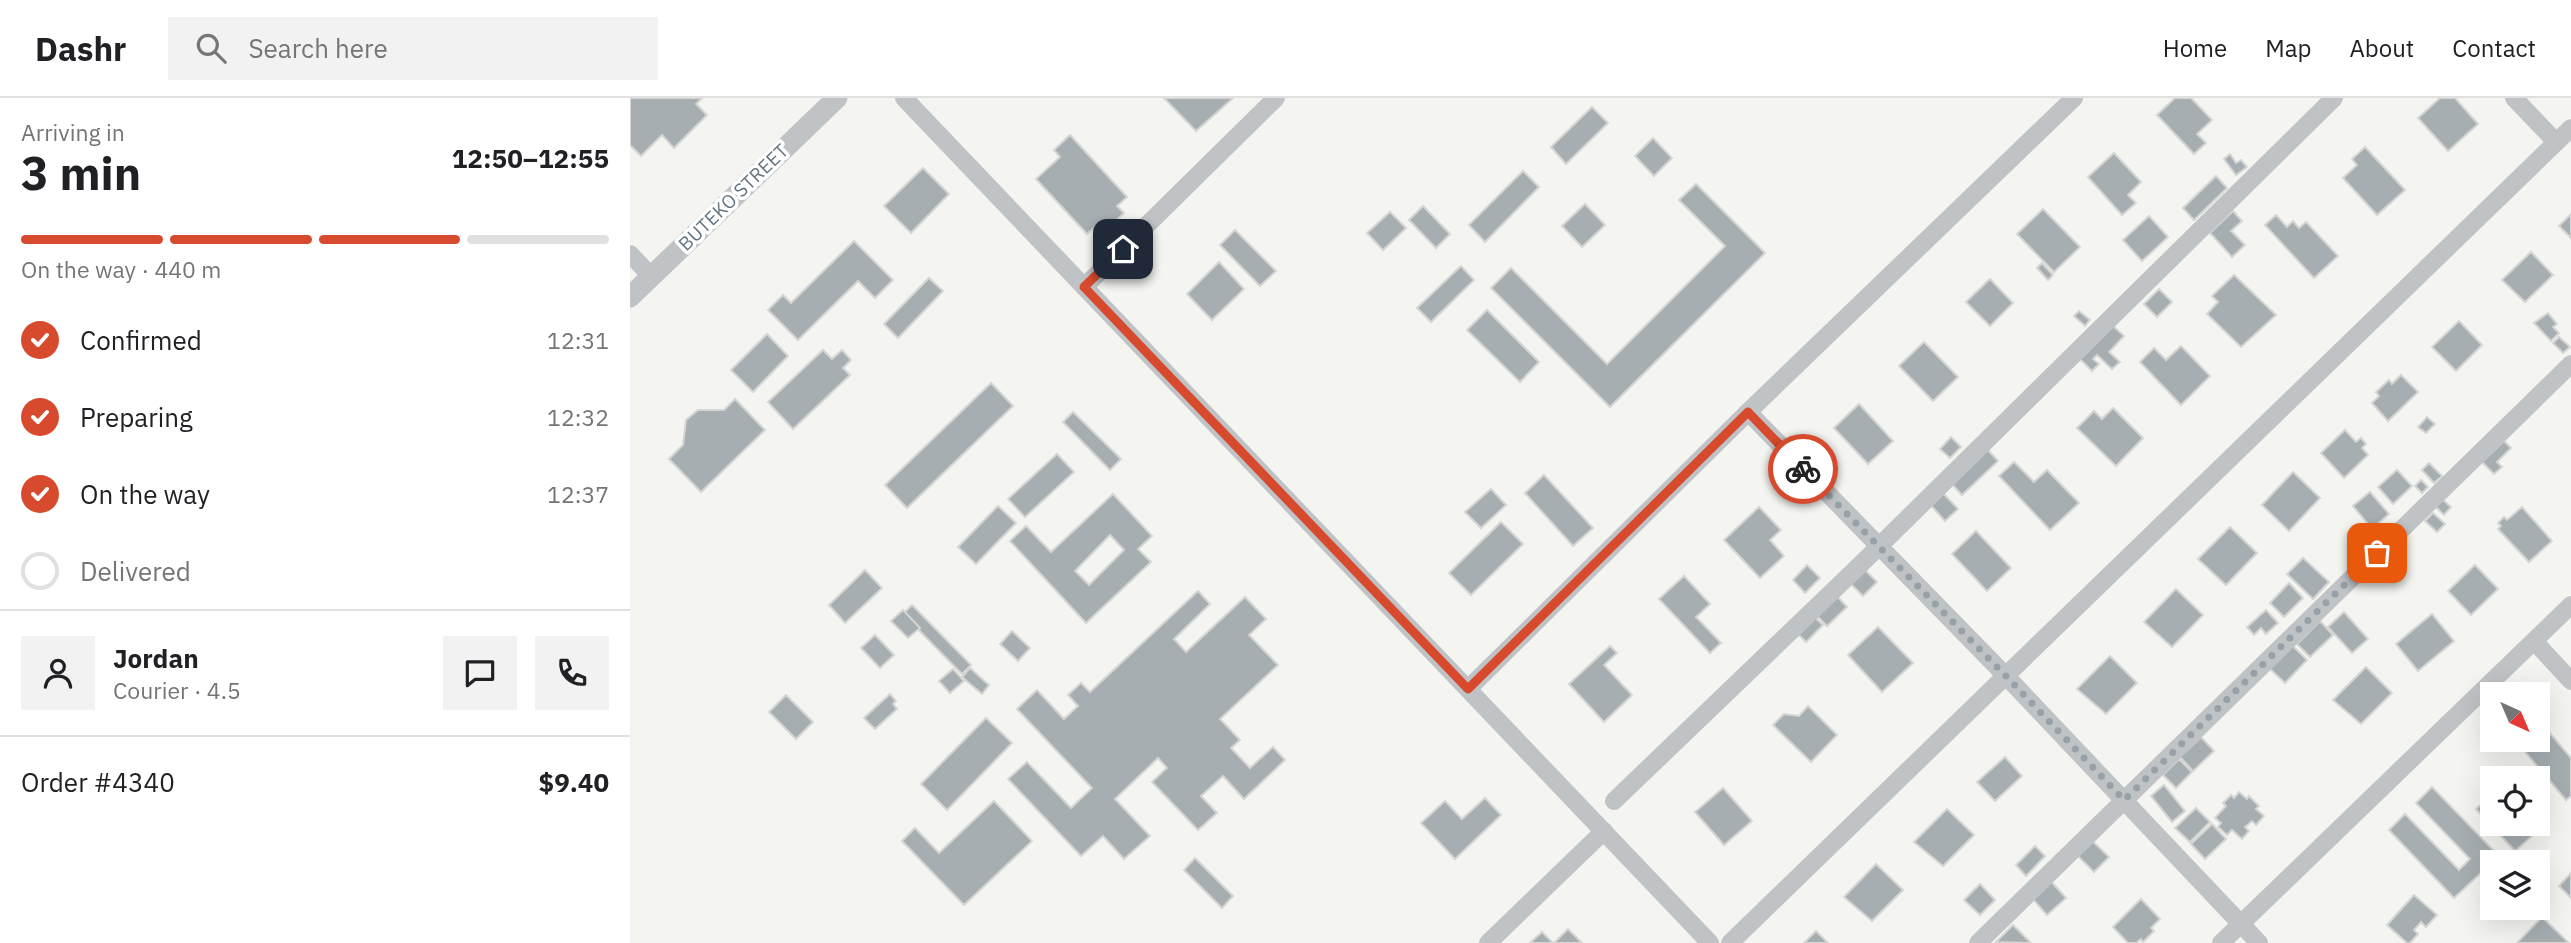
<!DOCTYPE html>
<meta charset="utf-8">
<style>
:root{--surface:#fff;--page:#f2f2f2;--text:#202124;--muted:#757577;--line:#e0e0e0;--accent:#d74a2d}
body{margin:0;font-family:"IBM Plex Sans",sans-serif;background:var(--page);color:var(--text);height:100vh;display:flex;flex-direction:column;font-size:26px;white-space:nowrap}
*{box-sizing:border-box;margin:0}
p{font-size:23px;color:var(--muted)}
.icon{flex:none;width:38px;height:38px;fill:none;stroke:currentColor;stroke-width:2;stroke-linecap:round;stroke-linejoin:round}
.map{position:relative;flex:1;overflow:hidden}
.panel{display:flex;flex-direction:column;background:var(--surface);width:630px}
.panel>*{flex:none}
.needle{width:46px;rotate:136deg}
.controls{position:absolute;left:1850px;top:584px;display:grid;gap:14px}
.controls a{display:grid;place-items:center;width:70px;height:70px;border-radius:0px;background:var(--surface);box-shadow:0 7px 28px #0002;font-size:35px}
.pin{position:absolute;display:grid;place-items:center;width:60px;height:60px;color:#fff;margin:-30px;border-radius:14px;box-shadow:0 4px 10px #0006}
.courier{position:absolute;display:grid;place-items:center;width:70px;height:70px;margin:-35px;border:5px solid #d74a2d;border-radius:50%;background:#fff;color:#222;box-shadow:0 2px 9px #0007}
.headline em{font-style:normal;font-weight:700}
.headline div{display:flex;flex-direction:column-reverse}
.headline{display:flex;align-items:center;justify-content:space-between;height:119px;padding:0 21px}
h1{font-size:46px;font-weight:700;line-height:52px}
.bar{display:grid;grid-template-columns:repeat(4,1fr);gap:10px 7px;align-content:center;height:84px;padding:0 21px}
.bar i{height:9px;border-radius:5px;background:var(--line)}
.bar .on{background:var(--accent)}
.bar p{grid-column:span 4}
.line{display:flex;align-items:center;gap:18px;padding:0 21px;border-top:2px solid var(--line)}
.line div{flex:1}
.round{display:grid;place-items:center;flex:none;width:74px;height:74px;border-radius:0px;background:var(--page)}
ol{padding:0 21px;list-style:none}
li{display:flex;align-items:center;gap:21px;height:77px}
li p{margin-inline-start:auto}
li .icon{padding:7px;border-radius:50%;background:var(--accent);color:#fff;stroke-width:4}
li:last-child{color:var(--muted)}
li i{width:38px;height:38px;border:4px solid var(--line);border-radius:50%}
header{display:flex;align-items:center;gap:42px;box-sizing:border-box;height:98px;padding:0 35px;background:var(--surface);border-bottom:2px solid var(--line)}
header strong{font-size:33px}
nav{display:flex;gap:38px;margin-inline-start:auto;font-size:24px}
.search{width:490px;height:63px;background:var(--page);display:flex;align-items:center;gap:18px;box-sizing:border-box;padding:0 24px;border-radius:0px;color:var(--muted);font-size:26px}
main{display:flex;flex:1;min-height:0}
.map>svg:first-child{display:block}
.building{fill:#a6aeb2;stroke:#d5d5d3;stroke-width:2;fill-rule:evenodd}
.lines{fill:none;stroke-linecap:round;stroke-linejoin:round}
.minor{stroke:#bfc3c6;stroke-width:18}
.tertiary{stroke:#bfc3c6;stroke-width:21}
.done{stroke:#97a1a7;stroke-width:7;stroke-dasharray:0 12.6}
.route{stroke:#d74a2d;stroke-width:9}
.labels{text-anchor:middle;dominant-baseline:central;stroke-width:7;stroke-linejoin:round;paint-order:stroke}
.street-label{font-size:19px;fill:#65757f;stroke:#fff}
</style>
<header>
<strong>Dashr</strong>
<div class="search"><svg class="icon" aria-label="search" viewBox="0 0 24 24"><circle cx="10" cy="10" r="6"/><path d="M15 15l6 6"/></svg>Search here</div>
<nav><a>Home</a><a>Map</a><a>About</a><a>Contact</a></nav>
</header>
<main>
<section class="panel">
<div class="headline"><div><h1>3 min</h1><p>Arriving in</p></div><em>12:50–12:55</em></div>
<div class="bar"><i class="on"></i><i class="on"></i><i class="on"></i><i></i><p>On the way · 440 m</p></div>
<ol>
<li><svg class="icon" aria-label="check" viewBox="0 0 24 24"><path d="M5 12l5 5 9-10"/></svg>Confirmed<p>12:31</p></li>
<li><svg class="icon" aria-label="check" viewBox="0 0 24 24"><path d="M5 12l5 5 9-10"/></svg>Preparing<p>12:32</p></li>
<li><svg class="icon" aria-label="check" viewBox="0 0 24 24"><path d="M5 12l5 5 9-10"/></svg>On the way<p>12:37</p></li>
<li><i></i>Delivered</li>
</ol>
<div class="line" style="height:126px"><a class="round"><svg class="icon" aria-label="person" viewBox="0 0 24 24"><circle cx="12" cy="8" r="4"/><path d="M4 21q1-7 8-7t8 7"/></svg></a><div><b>Jordan</b><p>Courier · 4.5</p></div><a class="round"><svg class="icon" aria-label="chat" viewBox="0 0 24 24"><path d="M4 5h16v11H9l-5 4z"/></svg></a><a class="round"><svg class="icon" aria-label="phone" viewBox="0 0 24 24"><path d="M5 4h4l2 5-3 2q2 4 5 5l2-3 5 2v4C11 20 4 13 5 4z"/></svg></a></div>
<div class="line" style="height:91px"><div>Order #4340</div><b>$9.40</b></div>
</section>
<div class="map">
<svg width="1941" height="845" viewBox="0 0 1941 845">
<rect width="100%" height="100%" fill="#f4f4f0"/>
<g class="building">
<polygon points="0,0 72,0 66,6 77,17 44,50 32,37 11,58 0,47"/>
<polygon points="534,0 603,0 566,33"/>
<polygon points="1545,0 1561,0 1582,22 1567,36 1576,45 1564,56 1527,17"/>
<polygon points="1810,0 1825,0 1848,26 1818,53 1788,20"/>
<polygon points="962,9 978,25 936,66 921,49"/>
<polygon points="440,37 497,99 487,108 494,115 475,133 468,126 457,136 406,81 430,59 424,52"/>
<polygon points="1023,40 1042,60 1024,78 1005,58"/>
<polygon points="1735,49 1775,92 1747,117 1713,80 1727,67 1722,61"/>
<polygon points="1484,55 1511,84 1498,97 1506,105 1492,117 1458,79"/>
<polygon points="1600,56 1606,65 1611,62 1617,69 1606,77 1594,61"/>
<polygon points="293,70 319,96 281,135 254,108"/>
<polygon points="893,73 909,89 855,144 839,127"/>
<polygon points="1586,78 1597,90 1564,122 1553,110"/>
<polygon points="1066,86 1135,155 980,309 861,190 881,170 977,266 1095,148 1049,102"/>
<polygon points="955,106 975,127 952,149 932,128"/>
<polygon points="793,108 820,136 806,150 779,122"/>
<polygon points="1413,111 1450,149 1424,174 1387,136"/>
<polygon points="1603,113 1612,123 1601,133 1615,147 1602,159 1580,135"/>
<polygon points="760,114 776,130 753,152 737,135"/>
<polygon points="1941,116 1941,140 1929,128"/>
<polygon points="1646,117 1657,129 1663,123 1669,130 1676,124 1708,158 1684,180 1635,127"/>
<polygon points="1519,118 1538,139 1512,163 1493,142"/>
<polygon points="605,132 646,173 630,188 590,147"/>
<polygon points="224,143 263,182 245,200 228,183 168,242 138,212 153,197 161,205"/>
<polygon points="1901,154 1923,177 1895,204 1872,182"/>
<polygon points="589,164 614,191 582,222 557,196"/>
<polygon points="1412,165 1423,177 1418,182 1407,170"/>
<polygon points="831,168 844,182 801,224 787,210"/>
<polygon points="1604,177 1646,217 1611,249 1577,216 1588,204 1582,198"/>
<polygon points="299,180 313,193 268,240 254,226"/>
<polygon points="1360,181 1383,205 1360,228 1336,204"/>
<polygon points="1529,191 1542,204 1527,219 1514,206"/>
<polygon points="857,212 909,264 890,284 837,232"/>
<polygon points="1449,213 1460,222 1455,228 1444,218"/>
<polygon points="1918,215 1927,226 1923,229 1929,235 1921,243 1904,225"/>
<polygon points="1829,223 1852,247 1826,273 1802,249"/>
<polygon points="1482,227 1494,238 1479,254 1490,264 1482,271 1467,257 1463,261 1469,266 1462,273 1450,261"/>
<polygon points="137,236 158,258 123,294 101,272"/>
<polygon points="1929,239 1940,249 1933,255 1923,245"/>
<polygon points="1294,244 1328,279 1303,303 1269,268"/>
<polygon points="1551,248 1580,278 1551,307 1510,264 1524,250 1536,262"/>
<polygon points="193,252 202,261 212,252 221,262 213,270 220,277 163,331 138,304"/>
<polygon points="1771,277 1788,294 1758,323 1742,305 1749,298 1746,294 1759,282 1762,286"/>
<polygon points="361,285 383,308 277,410 255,387"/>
<polygon points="105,301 135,332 71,394 39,361 53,347 56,322 68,312 94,312"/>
<polygon points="1229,306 1263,343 1238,366 1204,330"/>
<polygon points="1483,310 1513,340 1486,368 1447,330 1464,313 1472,321"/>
<polygon points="443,314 491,361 480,372 433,324"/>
<polygon points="1797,319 1805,326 1796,335 1788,329"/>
<polygon points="1715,332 1726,344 1731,340 1736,346 1732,350 1738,357 1714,380 1691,355"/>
<polygon points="1321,339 1331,349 1320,360 1310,351"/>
<polygon points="1874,343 1881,350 1867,364 1872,369 1864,376 1852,364"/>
<polygon points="1356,350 1368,363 1332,397 1320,384"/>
<polygon points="427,356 444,374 395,419 378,401"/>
<polygon points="1384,364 1404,384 1417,372 1449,405 1420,432 1369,378"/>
<polygon points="1799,365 1812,378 1804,385 1792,372"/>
<polygon points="1767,372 1782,388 1763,406 1748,389"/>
<polygon points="1663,374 1690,400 1659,433 1632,407"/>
<polygon points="914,377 963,430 943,448 895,395"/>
<polygon points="1791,382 1798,389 1792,395 1785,388"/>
<polygon points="861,391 876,407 851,430 835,414"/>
<polygon points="1310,392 1328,411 1315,423 1298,404"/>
<polygon points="1740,394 1759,416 1742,431 1723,408"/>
<path d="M 483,396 L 522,438 L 508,451 L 521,464 L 456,525 L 380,443 L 396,428 L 421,454 ZM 480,437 L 494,452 L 459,487 L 445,473 Z"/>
<polygon points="1812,401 1821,409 1814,417 1805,408"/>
<polygon points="368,408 386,425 346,466 328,449"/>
<polygon points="1129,409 1151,432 1140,442 1154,458 1130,480 1094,442"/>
<polygon points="1892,409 1922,443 1899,464 1868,431 1871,428 1868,425 1874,419 1877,422"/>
<polygon points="1803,415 1815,426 1807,434 1795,423"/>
<polygon points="871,424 893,446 841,497 819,475"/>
<polygon points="1600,429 1627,455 1596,487 1568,461"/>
<polygon points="1346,433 1381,470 1357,493 1322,456"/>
<polygon points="1673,460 1699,484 1683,501 1657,476"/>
<polygon points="1177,467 1190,480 1175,495 1163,482"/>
<polygon points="1845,467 1868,491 1841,517 1818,493"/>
<polygon points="1233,470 1247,484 1233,498 1219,484"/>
<polygon points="235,472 252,490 215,525 199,507"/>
<polygon points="1054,478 1080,506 1066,519 1091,545 1080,555 1029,501"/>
<polygon points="1659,485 1673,500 1654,519 1640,505"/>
<polygon points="1546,491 1573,517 1542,549 1514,524"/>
<polygon points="568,493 580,506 544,541 556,554 615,499 636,521 619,537 648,567 590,621 610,642 601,650 620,670 643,649 655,662 614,701 593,678 571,698 587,715 568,732 522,684 537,670 528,660 485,701 520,738 494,761 473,738 451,758 378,681 397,664 441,710 462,690 387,611 407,592 434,621 448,608 438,597 451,585 460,594"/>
<polygon points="1205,496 1217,509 1197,528 1185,516"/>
<polygon points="282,507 341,567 332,576 273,516"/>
<polygon points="273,512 290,530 278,540 261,523"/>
<polygon points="1636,512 1648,525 1636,536 1631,530 1624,537 1617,529"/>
<polygon points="1714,514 1738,541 1722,555 1698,529"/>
<polygon points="1802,516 1824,543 1788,573 1766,546"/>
<polygon points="1182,517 1193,527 1176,544 1166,534"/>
<polygon points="1690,523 1703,537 1680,559 1667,546"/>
<polygon points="1248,529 1283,565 1252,594 1218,557"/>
<polygon points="382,533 400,550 388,563 370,546"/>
<polygon points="245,537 264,557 250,570 231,550"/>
<polygon points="1661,546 1677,562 1655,585 1639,570"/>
<polygon points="980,548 987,555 974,567 1002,597 974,624 939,586"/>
<polygon points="1480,558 1507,585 1476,616 1447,591"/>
<polygon points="1736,569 1762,595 1731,626 1703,602"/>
<polygon points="340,570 359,587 352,596 332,579"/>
<polygon points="323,571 334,583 320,595 309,583"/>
<polygon points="260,596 266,603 263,606 267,611 245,631 234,620"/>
<polygon points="156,597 183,624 166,641 139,614"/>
<polygon points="1178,608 1207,637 1181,664 1143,627 1154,616 1169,618"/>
<polygon points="356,620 382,645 317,712 291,686"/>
<polygon points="1908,621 1941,660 1941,698 1936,702 1885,642 1908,642"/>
<polygon points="1571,639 1584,653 1563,673 1550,659"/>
<polygon points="1375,659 1392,678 1365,703 1347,684"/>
<polygon points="1549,661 1562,674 1546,690 1533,677"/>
<polygon points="1534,687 1555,713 1542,724 1521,698"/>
<polygon points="1802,689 1869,758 1824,800 1759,732 1775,716 1829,772 1840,761 1786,705"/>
<polygon points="1093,690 1122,723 1094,747 1065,714"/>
<polygon points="1609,694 1617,701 1619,698 1629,708 1626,711 1634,718 1626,727 1622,723 1615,729 1619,733 1612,741 1602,732 1597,737 1588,729 1591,725 1585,720 1596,708 1593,705 1601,697 1604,700"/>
<polygon points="1862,696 1862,726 1905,726 1910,731 1885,753 1846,711"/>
<polygon points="855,700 871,717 825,761 791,725 815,703 832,721"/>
<polygon points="364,703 402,743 334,807 272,743 285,730 309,755"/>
<polygon points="1566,710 1580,724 1560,744 1545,730"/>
<polygon points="1317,711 1344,737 1313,768 1284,744"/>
<polygon points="1582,726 1596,741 1575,761 1561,746"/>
<polygon points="1457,738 1479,759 1464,774 1443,753"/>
<polygon points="1405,748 1415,758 1396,778 1386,767"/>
<polygon points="565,760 603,798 592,810 554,772"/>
<polygon points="1246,766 1273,792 1242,823 1214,799"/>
<polygon points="1941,775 1941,800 1929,788"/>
<polygon points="1418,780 1436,800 1417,817 1399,797"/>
<polygon points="1350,786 1365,802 1350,817 1334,802"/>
<polygon points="1784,797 1807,817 1796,829 1791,824 1784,832 1788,836 1780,845 1777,845 1757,827"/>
<polygon points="1511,801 1530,821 1521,830 1524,833 1513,844 1511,841 1506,845 1498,845 1483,829"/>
<polygon points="1912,819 1939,845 1887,845"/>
<polygon points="1383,827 1401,845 1366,844"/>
<polygon points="938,831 952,845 924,845"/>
<polygon points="1186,833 1198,845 1174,845"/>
<polygon points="912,834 923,845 900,845"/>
</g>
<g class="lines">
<g class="minor">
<polyline points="274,0 1080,845"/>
<polyline points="1884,0 1926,44"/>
<polyline points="0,156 21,178"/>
<polyline points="454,189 646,0"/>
<polyline points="1118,314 1375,577 1629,845"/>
<polyline points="1904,543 1941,583"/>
<polyline points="838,591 1118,314 1444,0"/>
<polyline points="984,703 1231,466 1704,0"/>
<polyline points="858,845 974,733"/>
<polyline points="1100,845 1941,30"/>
<polyline points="1348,845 1941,266"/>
<polyline points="1591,845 1941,507"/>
</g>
<polyline class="tertiary" points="0,199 207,0"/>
</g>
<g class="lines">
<polyline class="done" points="1173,371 1375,577 1494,702 1747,455"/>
<polyline class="route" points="493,151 454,189 838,591 1118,314 1173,371"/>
</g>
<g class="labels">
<g class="street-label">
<text transform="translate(103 99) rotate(-44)">BUTEKO STREET</text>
</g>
</g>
</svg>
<div class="controls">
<a><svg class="needle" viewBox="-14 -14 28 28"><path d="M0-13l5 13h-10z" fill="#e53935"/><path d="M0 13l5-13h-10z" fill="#757577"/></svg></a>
<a><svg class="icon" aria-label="locate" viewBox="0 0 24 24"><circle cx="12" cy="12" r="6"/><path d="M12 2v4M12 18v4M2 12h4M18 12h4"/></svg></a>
<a><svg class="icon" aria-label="layers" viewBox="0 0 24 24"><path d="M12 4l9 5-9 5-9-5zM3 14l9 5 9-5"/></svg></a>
</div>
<div class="pin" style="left:1747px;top:455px;background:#ea580c"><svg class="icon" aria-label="bag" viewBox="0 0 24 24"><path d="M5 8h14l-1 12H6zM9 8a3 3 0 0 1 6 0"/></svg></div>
<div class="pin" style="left:493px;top:151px;background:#1f2937"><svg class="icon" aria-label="home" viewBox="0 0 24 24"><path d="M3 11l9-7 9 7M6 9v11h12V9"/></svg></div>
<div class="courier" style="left:1173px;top:371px"><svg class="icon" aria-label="bike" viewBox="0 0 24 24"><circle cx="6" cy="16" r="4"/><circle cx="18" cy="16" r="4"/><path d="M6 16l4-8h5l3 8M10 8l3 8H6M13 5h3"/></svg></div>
</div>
</main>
